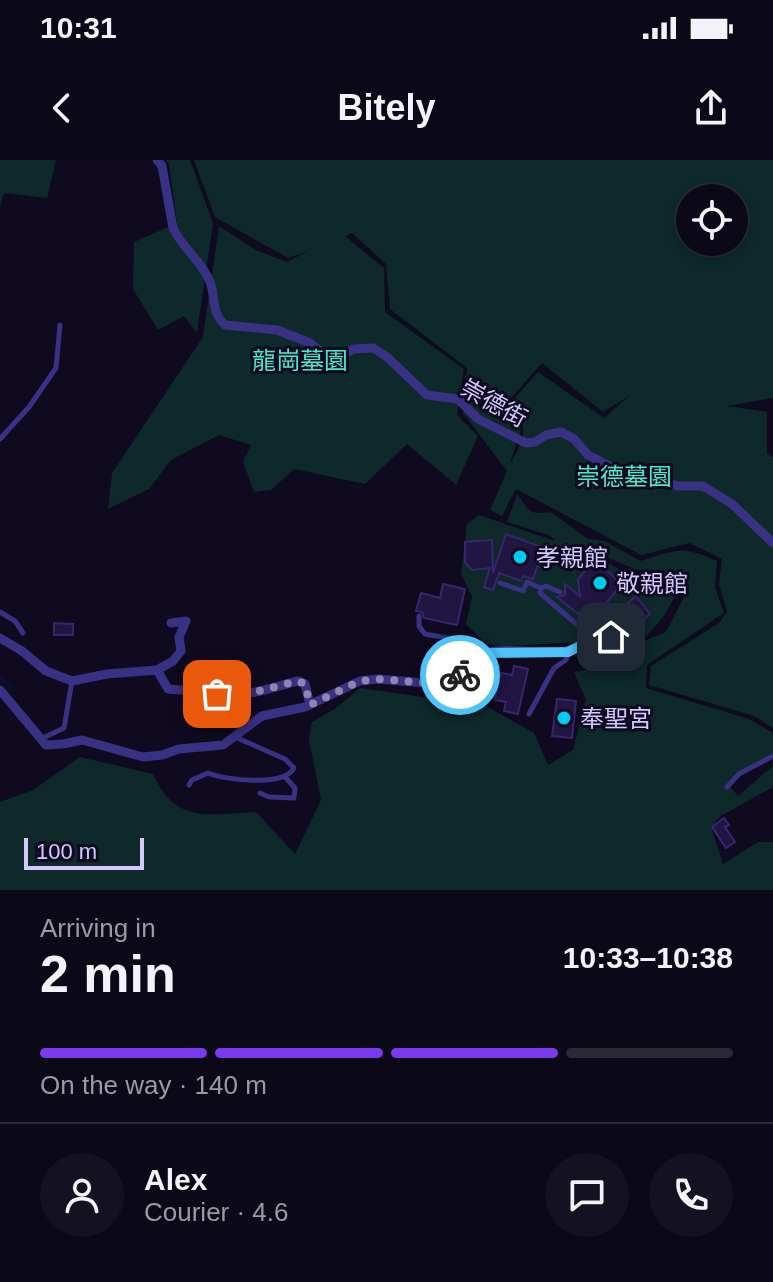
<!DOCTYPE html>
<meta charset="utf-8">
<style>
:root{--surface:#0b0817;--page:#141120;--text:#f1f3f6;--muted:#9a9aa1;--line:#2b2936;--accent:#7c3aed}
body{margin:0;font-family:Arial,"Noto Sans TC",sans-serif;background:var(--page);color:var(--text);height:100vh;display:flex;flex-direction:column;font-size:30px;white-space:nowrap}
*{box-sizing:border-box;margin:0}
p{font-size:26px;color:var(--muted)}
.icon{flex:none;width:44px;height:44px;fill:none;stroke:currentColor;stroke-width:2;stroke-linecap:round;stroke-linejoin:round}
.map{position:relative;height:730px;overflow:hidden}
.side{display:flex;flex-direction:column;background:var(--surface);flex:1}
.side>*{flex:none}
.fabs{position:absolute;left:676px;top:24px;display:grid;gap:16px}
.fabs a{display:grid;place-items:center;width:72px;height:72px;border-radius:50%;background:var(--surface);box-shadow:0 4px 12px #0003,0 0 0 2px var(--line);font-size:40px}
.scale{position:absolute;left:24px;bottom:20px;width:120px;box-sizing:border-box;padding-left:8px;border:4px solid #d2c8ff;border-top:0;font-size:22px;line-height:28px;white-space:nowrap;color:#d2c8ff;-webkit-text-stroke:6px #0f0a1f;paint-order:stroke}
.pin{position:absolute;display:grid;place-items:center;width:68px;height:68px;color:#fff;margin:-34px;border-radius:16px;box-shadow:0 4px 12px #0006}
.courier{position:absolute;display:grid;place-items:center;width:80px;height:80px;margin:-40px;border:6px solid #4fc3f7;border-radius:50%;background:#fff;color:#222;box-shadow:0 2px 10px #0007}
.overview em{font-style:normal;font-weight:600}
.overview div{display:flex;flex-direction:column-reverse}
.overview{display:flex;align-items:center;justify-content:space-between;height:136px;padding:0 40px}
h1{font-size:52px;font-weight:600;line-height:60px}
.bar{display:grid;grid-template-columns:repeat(4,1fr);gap:12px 8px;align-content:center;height:96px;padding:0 40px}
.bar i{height:10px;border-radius:6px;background:var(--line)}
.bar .current{background:var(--accent)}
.bar p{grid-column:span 4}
.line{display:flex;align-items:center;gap:20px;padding:0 40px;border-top:2px solid var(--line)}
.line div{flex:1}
.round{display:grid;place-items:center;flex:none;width:84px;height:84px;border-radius:42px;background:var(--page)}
.status{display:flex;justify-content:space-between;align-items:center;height:56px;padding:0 40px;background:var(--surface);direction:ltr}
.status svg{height:22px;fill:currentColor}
header{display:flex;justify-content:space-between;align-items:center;height:104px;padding:0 40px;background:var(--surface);font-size:36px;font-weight:600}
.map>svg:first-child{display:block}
.green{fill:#0d292a;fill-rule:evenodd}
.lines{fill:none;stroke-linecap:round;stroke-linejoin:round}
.stream{stroke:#05163e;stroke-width:2}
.building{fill:#211542;stroke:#382570;stroke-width:2}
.lane{stroke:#393183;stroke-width:5}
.street{stroke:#393183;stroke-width:9}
.done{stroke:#8e86b1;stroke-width:8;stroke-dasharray:0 14.4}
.route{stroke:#4fc3f7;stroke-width:10}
.poi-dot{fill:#00ccf3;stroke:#0f0a1f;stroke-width:3}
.labels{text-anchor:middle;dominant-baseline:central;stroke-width:6;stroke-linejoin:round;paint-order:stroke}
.park-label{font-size:24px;fill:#4ae9cb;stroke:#0f0a1f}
.street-label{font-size:24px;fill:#d2c8ff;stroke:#0f0a1f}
.poi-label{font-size:24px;fill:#d2c8ff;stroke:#0f0a1f;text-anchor:start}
</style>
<div class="status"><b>10:31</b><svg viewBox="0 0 49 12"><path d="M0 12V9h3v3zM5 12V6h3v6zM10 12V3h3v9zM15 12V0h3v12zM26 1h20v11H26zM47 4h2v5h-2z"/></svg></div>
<header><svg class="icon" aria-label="back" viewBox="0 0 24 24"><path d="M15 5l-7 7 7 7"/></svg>Bitely<svg class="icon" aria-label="share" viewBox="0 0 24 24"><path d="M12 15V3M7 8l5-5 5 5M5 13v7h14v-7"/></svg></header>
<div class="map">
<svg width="773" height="730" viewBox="0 0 773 730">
<rect width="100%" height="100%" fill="#0f0a1f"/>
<g class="green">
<polygon points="0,0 56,0 47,38 4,33 0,46"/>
<polygon points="166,0 190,0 213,63 197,173 184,156 158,170 133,129 134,82 177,63 169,4"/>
<path d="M 194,0 L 773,0 L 773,238 L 727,246 L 767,252 L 767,294 L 773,297 L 773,568 L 754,556 L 649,525 L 651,506 L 719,463 L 727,452 L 719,424 L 722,399 L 689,383 L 641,395 L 516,329 L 502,356 L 490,350 L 507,311 L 463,253 L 467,208 L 390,149 L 386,104 L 352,73 L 345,76 L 384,108 L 385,152 L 464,209 L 457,255 L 478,276 L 456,325 L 407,284 L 365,324 L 294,309 L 271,330 L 254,332 L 243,302 L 251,285 L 219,275 L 171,300 L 149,329 L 108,349 L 112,313 L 203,177 L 219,66 L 256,90 L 287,102 L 308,91 L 288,98 L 215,57 ZM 690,38 L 734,38 L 734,82 L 690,82 ZM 542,203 L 603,252 L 629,236 L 604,258 L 538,212 L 513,240 C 527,273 527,274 509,306 L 521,269 L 511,238 Z"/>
<path d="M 517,334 C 529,349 527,356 551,352 L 588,379 L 605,381 L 640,401 C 677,390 681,385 717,401 L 715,427 L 724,453 L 647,505 L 646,528 L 749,559 L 773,573 L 773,593 L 728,624 L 738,636 L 773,606 L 773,627 L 721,656 L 711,667 L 723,704 L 758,682 L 773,682 L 773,730 L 0,730 L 0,642 L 33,630 L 80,597 L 153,614 C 176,665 208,654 256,652 L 295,694 L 321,640 L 309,580 L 312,562 L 336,548 L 360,528 L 486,546 L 534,573 L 548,605 L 573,590 L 586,540 L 574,512 L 597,508 L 627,488 L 666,472 L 687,431 L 669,415 L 634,409 L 591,390 L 589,394 L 675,436 L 664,456 L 644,479 L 502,486 L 486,484 L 466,464 L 472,437 L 461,413 L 467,364 L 479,355 L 555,381 L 551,376 L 507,362 Z"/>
</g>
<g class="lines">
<polyline class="stream" points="0,518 12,527"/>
</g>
<g class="building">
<polygon points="506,374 544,388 533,419 523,416 521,421 499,413 493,430 484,427 490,408 472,410 465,402 465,382 492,380 493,413"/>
<polygon points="595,400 622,424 606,443 591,444 626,472 616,475 611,472 606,476 557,437 565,435 565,424 580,436 578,419"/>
<polygon points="443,424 465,429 457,465 424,458 422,452 416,451 421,433 440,438"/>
<polygon points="636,436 650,454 636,467 618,465 620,450"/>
<polygon points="54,463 73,464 73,475 54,475"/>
<polygon points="514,506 528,509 518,554 504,551 506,542 495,540 501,513 512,515"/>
<polygon points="557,539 576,541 572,578 552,576"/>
<polygon points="724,658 729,665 725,667 735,682 726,688 712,667"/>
</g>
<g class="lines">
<g class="lane">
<polyline points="0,279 29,247 56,208 60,165"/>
<polyline points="500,423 523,431 527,422 541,428"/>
<polyline points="560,432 546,426 541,428 540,433 581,468 584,484 613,481 611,477"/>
<polyline points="0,452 15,461 23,473"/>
<path d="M 419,456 L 419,466 L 425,474 C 447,479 466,477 482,494"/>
<polyline points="529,554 554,508 566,500 568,492"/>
<polyline points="41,579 64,568 72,521"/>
<path d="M 189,625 L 192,620 L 208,613 C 225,620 284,627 294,608 L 285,599 L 235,577"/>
<polyline points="727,627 739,614 773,596"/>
<polyline points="260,633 269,637 294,638 295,628 285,617"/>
</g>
<g class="street">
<path d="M 157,0 L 162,6 L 173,68 C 182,88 202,101 210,122 C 216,138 211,153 225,165 L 277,170 L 310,183 L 329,198 L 338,197 L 354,189 L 373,188 L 387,197 L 427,235 L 458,239 L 478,259 L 526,283 L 535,282 L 546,275 L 561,272 L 574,279 L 588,295 L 619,311 L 657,318 L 677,326 L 703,326 L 732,344 L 773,383"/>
<polyline points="0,478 22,491 46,511 72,521 107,514 157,510 173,501 181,491 179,477 186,461 171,463"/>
<path d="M 157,510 L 168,529 L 192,531 L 208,528 C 233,544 271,527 298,521 L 305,524 L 310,545"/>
<path d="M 0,530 L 46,585 L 63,584 L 82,580 L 143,597 L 162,595 L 179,589 L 223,585 L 262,556 L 305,547 L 360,521 L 378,519 L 449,525 L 455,523 C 461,515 466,505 474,499 C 503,478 553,505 584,484"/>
</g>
</g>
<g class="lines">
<path class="done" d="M 217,534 C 244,538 271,527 298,521 L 305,524 L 310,545 L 360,521 L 378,519 L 449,525 L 455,523 L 460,515"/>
<polyline class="route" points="460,515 468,504 484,493 568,492 584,484 613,481 611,477"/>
</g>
<g class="poi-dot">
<circle cx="520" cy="397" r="8"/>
<circle cx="600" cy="423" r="8"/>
<circle cx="564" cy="558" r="8"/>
</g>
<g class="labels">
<g class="park-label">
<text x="300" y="200">龍崗墓園</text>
<text x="624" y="316">崇德墓園</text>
</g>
<g class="street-label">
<text transform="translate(494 243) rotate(29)">崇德街</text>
</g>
<g class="poi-label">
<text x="536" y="397">孝親館</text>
<text x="616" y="423">敬親館</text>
<text x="580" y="558">奉聖宮</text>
</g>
</g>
</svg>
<div class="fabs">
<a><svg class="icon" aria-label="locate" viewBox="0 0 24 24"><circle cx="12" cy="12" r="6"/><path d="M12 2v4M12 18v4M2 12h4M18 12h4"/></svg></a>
</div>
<div class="scale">100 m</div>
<div class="pin" style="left:217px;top:534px;background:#ea580c"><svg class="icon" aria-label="bag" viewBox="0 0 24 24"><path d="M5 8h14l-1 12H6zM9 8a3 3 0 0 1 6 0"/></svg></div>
<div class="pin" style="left:611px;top:477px;background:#1f2937"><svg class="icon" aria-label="home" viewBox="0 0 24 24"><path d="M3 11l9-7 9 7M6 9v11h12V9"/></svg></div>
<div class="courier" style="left:460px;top:515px"><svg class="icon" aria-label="bike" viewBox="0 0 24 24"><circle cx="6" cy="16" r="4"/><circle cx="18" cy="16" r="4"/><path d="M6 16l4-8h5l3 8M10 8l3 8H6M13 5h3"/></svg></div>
</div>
<section class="side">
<div class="overview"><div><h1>2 min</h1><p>Arriving in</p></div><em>10:33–10:38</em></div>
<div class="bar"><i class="current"></i><i class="current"></i><i class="current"></i><i></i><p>On the way · 140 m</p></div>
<div class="line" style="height:144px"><a class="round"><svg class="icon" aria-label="person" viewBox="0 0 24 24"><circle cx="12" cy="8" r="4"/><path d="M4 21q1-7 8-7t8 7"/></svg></a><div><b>Alex</b><p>Courier · 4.6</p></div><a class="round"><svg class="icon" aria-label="chat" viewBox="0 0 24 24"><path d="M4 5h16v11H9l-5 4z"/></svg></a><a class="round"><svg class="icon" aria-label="phone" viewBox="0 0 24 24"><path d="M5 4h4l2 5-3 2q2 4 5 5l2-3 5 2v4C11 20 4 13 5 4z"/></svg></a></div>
</section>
